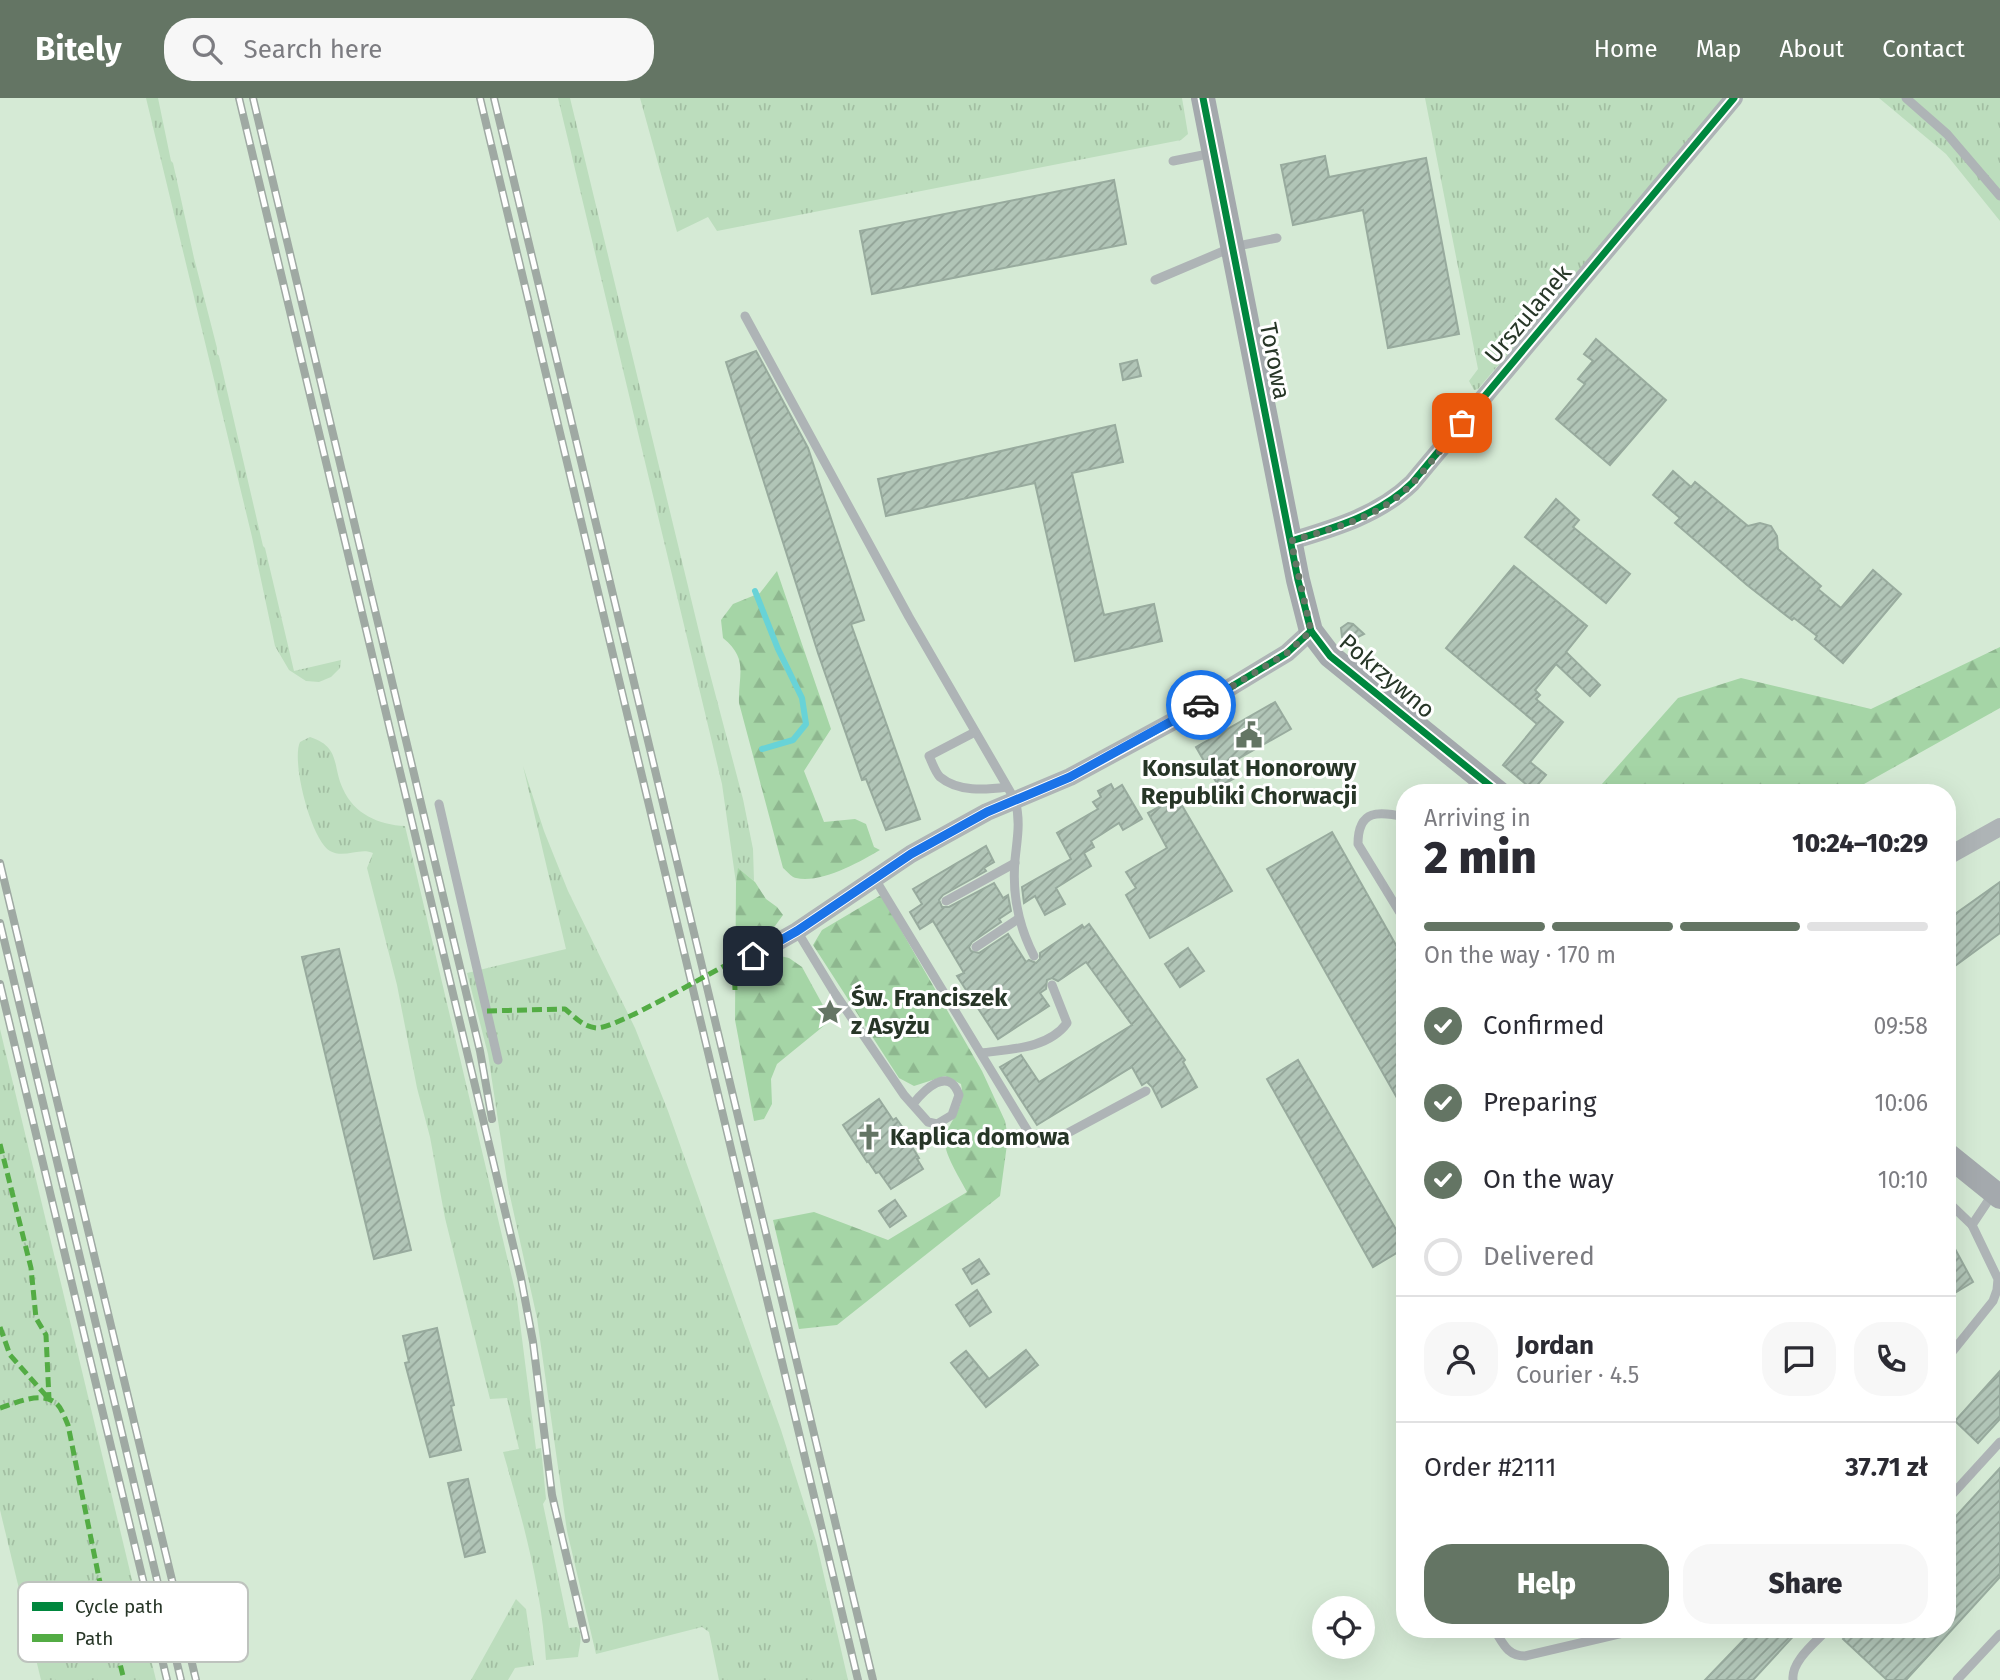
<!DOCTYPE html>
<meta charset="utf-8">
<style>
:root{--surface:#fff;--page:#f7f7f7;--text:#2b2b33;--muted:#7c7c81;--line:#e1e1e2;--accent:#647564}
body{margin:0;font-family:"Fira Sans",sans-serif;background:var(--page);color:var(--text);height:100vh;display:flex;flex-direction:column;font-size:26px;white-space:nowrap}
*{box-sizing:border-box;margin:0}
p{font-size:23px;color:var(--muted)}
.icon{flex:none;width:38px;height:38px;fill:none;stroke:currentColor;stroke-width:2;stroke-linecap:round;stroke-linejoin:round}
.map{position:relative;flex:1;overflow:hidden}
.details{position:absolute;left:1396px;top:686px;width:560px;height:854px;display:flex;flex-direction:column;background:var(--surface);border-radius:28px;box-shadow:0 7px 28px #0002}
.details>*{flex:none}
.controls{position:absolute;left:1312px;top:1498px;display:grid;gap:14px}
.controls a{display:grid;place-items:center;width:63px;height:63px;border-radius:50%;background:var(--surface);box-shadow:0 7px 28px #0002;font-size:35px}
.pin{position:absolute;display:grid;place-items:center;width:60px;height:60px;color:#fff;margin:-30px;border-radius:14px;box-shadow:0 4px 10px #0006}
.courier{position:absolute;display:grid;place-items:center;width:70px;height:70px;margin:-35px;border:5px solid #1a73e8;border-radius:50%;background:#fff;color:#222;box-shadow:0 2px 9px #0007}
.headline em{font-style:normal;font-weight:800}
.headline div{display:flex;flex-direction:column-reverse}
.headline{display:flex;align-items:center;justify-content:space-between;height:119px;padding:0 28px}
h1{font-size:46px;font-weight:800;line-height:52px}
.bar{display:grid;grid-template-columns:repeat(4,1fr);gap:10px 7px;align-content:center;height:84px;padding:0 28px}
.bar i{height:9px;border-radius:5px;background:var(--line)}
.bar .on{background:var(--accent)}
.bar p{grid-column:span 4}
.line{display:flex;align-items:center;gap:18px;padding:0 28px;border-top:2px solid var(--line)}
.line div{flex:1}
.round{display:grid;place-items:center;flex:none;width:74px;height:74px;border-radius:28px;background:var(--page)}
ol{padding:0 28px;list-style:none}
li{display:flex;align-items:center;gap:21px;height:77px}
li p{margin-inline-start:auto}
li .icon{padding:7px;border-radius:50%;background:var(--accent);color:#fff;stroke-width:4}
li:last-child{color:var(--muted)}
li i{width:38px;height:38px;border:4px solid var(--line);border-radius:50%}
.cta{display:flex;gap:14px;margin-top:auto;padding:14px 28px}
.cta a{flex:1;height:80px;border-radius:28px;background:var(--accent);color:#fff;font-size:28px;font-weight:800;line-height:80px;text-align:center}
.cta a+a{background:var(--page);color:var(--text)}
header{display:flex;align-items:center;gap:42px;box-sizing:border-box;height:98px;padding:0 35px;background:var(--accent);color:#fff}
header strong{font-size:33px}
nav{display:flex;gap:38px;margin-inline-start:auto;font-size:24px}
.search{width:490px;height:63px;background:var(--page);display:flex;align-items:center;gap:18px;box-sizing:border-box;padding:0 24px;border-radius:28px;color:var(--muted);font-size:26px}
.map>svg:first-child{display:block}
.grass{fill:url(#grass-tufts)}
.forest{fill:url(#forest-firs)}
.lines{fill:none;stroke-linecap:round;stroke-linejoin:round}
.stream{stroke:#68d3d7;stroke-width:6}
.building{fill:url(#building-hatch);stroke:#98ab9e;stroke-width:2}
.lane{stroke:#aeb4b6;stroke-width:9}
.street{stroke:#aeb4b6;stroke-width:18}
.secondary{stroke:#a4a9ad;stroke-width:24}
.rail-casing{stroke:#9fa9a3;stroke-width:8}
.rail{stroke:#fff;stroke-width:5;stroke-dasharray:16;stroke-linecap:butt}
.quiet{stroke:#53ac44;stroke-width:5;stroke-dasharray:10 5;stroke-linecap:butt}
.cycleway-casing{stroke:#fff;stroke-width:11}
.cycleway{stroke:#00873e;stroke-width:7}
.done{stroke:#647564;stroke-width:7;stroke-dasharray:0 12.6}
.route{stroke:#1a73e8;stroke-width:9}
.labels{text-anchor:middle;dominant-baseline:central;stroke-width:6;stroke-linejoin:round;paint-order:stroke}
.street-label{font-size:24px;fill:#273627;stroke:#fff}
.poi-label{font-size:24px;font-weight:bold;fill:#273627;stroke:#fff;text-anchor:start}
.key{fill:#fff;stroke:#bec3be;stroke-width:2}
.key-label{font-size:19px;fill:#273627}
</style>
<header>
<strong>Bitely</strong>
<div class="search"><svg class="icon" aria-label="search" viewBox="0 0 24 24"><circle cx="10" cy="10" r="6"/><path d="M15 15l6 6"/></svg>Search here</div>
<nav><a>Home</a><a>Map</a><a>About</a><a>Contact</a></nav>
</header>
<div class="map">
<svg width="2000" height="1582" viewBox="0 0 2000 1582">
<defs>
<pattern id="grass-tufts" width="24" height="20" patternUnits="userSpaceOnUse" patternTransform="scale(1.75)"><rect width="24" height="20" fill="#bcddbd"/><path d="M3 7l-1-3M5 7V3M7 7l1-3M15 17l-1-3M17 17v-4M19 17l1-3" fill="none" stroke="#a2bea2"/></pattern>
<pattern id="forest-firs" width="22" height="20" patternUnits="userSpaceOnUse" patternTransform="scale(1.75)"><rect width="22" height="20" fill="#a5d5a6"/><path d="M5 1l3.5 6h-7zM16 11l3.5 6h-7z" fill="#8eb78f"/></pattern>
<pattern id="building-hatch" width="6" height="6" patternUnits="userSpaceOnUse" patternTransform="scale(1.75)"><rect width="6" height="6" fill="#b1c5b7"/><path d="M-1 1l2-2M0 6l6-6M5 7l2-2" fill="none" stroke="#90a195"/></pattern>
</defs>
<rect width="100%" height="100%" fill="#d5ead5"/>
<g class="grass">
<polygon points="146,0 158,0 171,63 173,65 194,160 217,250 217,256 219,258 263,448 265,450 294,573 341,562 340,570 331,579 319,584 306,583 289,572 275,548 252,439"/>
<polygon points="558,0 570,0 701,542 743,701 753,751 754,783 739,771 736,785 722,686"/>
<polygon points="640,0 1182,0 1188,36 1181,42 717,133 708,119 677,134"/>
<polygon points="1425,0 1725,0 1478,291 1474,292 1469,283 1478,271"/>
<polygon points="1879,0 2000,0 2000,123 1946,56"/>
<path d="M 310,639 C 341,649 332,668 343,691 C 354,716 379,727 405,728 L 517,1201 L 536,1351 L 541,1350 L 546,1401 L 543,1406 L 569,1530 L 577,1529 C 584,1538 579,1548 578,1559 L 546,1562 C 542,1492 523,1422 503,1354 L 519,1351 L 507,1300 L 490,1301 L 445,1120 L 430,1039 L 417,990 L 397,887 L 367,770 L 373,755 C 360,749 344,761 330,753 C 311,742 291,663 300,644 Z"/>
<polygon points="523,668 544,733 568,793 635,930 668,1013 754,1256 781,1332 816,1443 848,1582 719,1582 709,1534 702,1529 596,1556 567,1433 537,1220 508,1089 488,956 467,875 566,851"/>
<polygon points="0,931 156,1582 41,1582 0,1412"/>
<polygon points="516,1501 526,1511 534,1567 515,1570 508,1582 471,1582"/>
</g>
<g class="forest">
<path d="M 777,473 L 831,631 L 804,673 L 824,724 L 855,721 L 866,726 L 874,749 L 880,752 C 860,764 820,786 796,780 C 791,779 787,773 783,770 L 739,605 C 738,577 749,561 723,540 L 721,522 L 733,506 L 760,495 Z"/>
<polygon points="2000,549 2000,610 1848,695 1594,695 1678,600 1741,580 1871,611"/>
<polygon points="738,770 755,784 766,801 777,809 783,817 767,839 765,847 771,856 789,860 802,869 831,922 777,966 771,981 772,1006 764,1021 754,1023 735,922 736,785"/>
<path d="M 881,797 L 982,973 L 1005,1023 L 1008,1039 L 1000,1098 L 837,1227 L 799,1231 L 773,1122 L 814,1114 L 888,1142 L 967,1094 C 961,1082 944,1056 945,1043 C 946,1024 967,1012 961,986 L 945,978 L 914,988 L 899,980 L 813,847 L 822,832 Z"/>
</g>
<g class="lines">
<polyline class="stream" points="755,493 778,551 802,600 806,626 793,642 762,651"/>
</g>
<g class="building">
<polygon points="1325,58 1329,79 1426,60 1459,236 1388,250 1363,112 1293,127 1281,67"/>
<polygon points="1114,82 1126,146 872,196 860,133"/>
<polygon points="1596,241 1666,302 1610,367 1556,321 1585,286 1578,281 1593,263 1584,256"/>
<polygon points="756,253 808,350 864,522 851,526 920,721 886,732 866,681 862,682 818,555 726,264"/>
<polygon points="1137,262 1141,278 1123,282 1120,266"/>
<polygon points="1115,327 1123,364 1072,375 1104,517 1154,506 1162,543 1075,563 1035,385 886,418 878,381"/>
<polygon points="1673,373 1691,389 1695,384 1748,428 1760,425 1771,428 1777,438 1778,451 1821,488 1818,491 1841,510 1873,472 1901,496 1843,565 1815,541 1817,538 1794,520 1792,522 1747,487 1675,425 1680,420 1653,397"/>
<polygon points="1556,401 1579,422 1573,429 1630,476 1606,505 1525,439"/>
<polygon points="1514,468 1587,528 1566,554 1600,587 1590,598 1556,566 1535,592 1540,597 1536,601 1563,624 1530,664 1546,677 1533,692 1503,667 1537,626 1446,550"/>
<polygon points="1348,525 1353,526 1364,536 1350,543 1345,542 1342,539 1341,530"/>
<polygon points="1275,604 1291,631 1227,667 1235,680 1219,689 1196,649"/>
<polygon points="1111,686 1114,692 1122,687 1142,721 1123,732 1119,725 1091,743 1094,749 1084,755 1091,768 1056,790 1065,806 1045,817 1035,798 1024,805 1022,789 1071,761 1057,735 1098,711 1093,704 1101,699 1098,693"/>
<polygon points="1177,699 1232,793 1150,840 1126,797 1136,790 1126,774 1167,750 1148,715"/>
<polygon points="1332,734 1405,863 1405,1014 1267,771"/>
<polygon points="986,748 994,764 984,770 986,773 943,797 939,802 942,809 949,809 994,785 1003,800 1008,797 1011,813 999,821 1001,824 972,844 969,849 971,853 979,855 1008,836 1026,864 1029,862 1036,865 1040,861 1040,855 1082,827 1084,830 1089,826 1185,962 1183,964 1197,989 1162,1009 1152,989 1147,984 1142,987 1132,969 1037,1027 1000,969 1021,957 1039,984 1132,927 1086,864 1058,883 1052,880 1047,882 1046,891 1040,895 1049,908 998,941 957,878 964,875 933,823 920,831 910,814 922,806 913,791"/>
<polygon points="2000,784 2000,835 1948,873 1948,821"/>
<polygon points="1188,850 1204,873 1180,889 1165,866"/>
<polygon points="339,851 411,1152 374,1161 302,859"/>
<polygon points="1298,962 1405,1147 1405,1150 1373,1169 1267,981"/>
<polygon points="879,1001 893,1022 896,1020 908,1037 906,1039 919,1060 917,1061 923,1071 891,1091 879,1074 876,1075 868,1063 867,1064 843,1027"/>
<polygon points="895,1102 906,1118 890,1129 879,1113"/>
<polygon points="1948,1138 1973,1184 1948,1199"/>
<polygon points="979,1161 989,1176 972,1186 963,1171"/>
<polygon points="977,1192 991,1214 970,1228 956,1207"/>
<polygon points="437,1230 454,1307 451,1308 461,1352 430,1359 405,1265 409,1264 403,1238"/>
<polygon points="1026,1252 1038,1267 986,1309 951,1265 966,1253 989,1281"/>
<polygon points="2000,1273 2000,1321 1978,1345 1955,1323"/>
<polygon points="2000,1370 2000,1479 1906,1582 1887,1582 1843,1541 1853,1531 1948,1531 1948,1427"/>
<polygon points="468,1381 485,1454 465,1459 448,1385"/>
<polygon points="1754,1531 1800,1531 1753,1582 1705,1582"/>
</g>
<g class="lines">
<g class="lane">
<polyline points="1906,0 1947,36 2000,98"/>
<polyline points="1173,63 1213,55"/>
<polyline points="1155,182 1233,149 1277,140"/>
<path d="M 745,218 L 909,519 L 1015,702 C 1021,724 1017,741 1015,762 C 1012,796 1019,829 1034,858"/>
<path d="M 975,634 L 929,658 C 932,664 935,674 940,679 C 958,694 985,692 1007,689"/>
<polyline points="439,706 498,962"/>
<path d="M 1405,719 C 1379,713 1358,711 1358,746 L 1405,823"/>
<polyline points="875,781 1032,1040 1039,1045 1051,1044 1146,993"/>
<polyline points="946,803 1015,765"/>
<path d="M 797,833 L 834,894 L 904,997 L 928,1024 L 937,1026 L 952,1017 L 959,997 C 949,967 924,992 913,1006"/>
<polyline points="976,849 1018,821"/>
<path d="M 981,955 C 1010,951 1048,951 1067,925 L 1052,887"/>
<polyline points="1948,1104 1972,1127"/>
<polyline points="1948,1259 1993,1203 1997,1192 1998,1181 1972,1127 1992,1097"/>
<polyline points="1948,1401 2000,1344"/>
<path d="M 1494,1531 C 1503,1545 1507,1558 1525,1558 L 1640,1531"/>
<path d="M 1793,1582 C 1791,1563 1816,1544 1828,1531"/>
<polyline points="1957,1582 2000,1536"/>
</g>
<g class="street">
<path d="M 1291,443 C 1334,430 1379,417 1412,385 L 1734,0"/>
<polyline points="1948,758 2000,729"/>
<polyline points="742,864 797,833 911,756 987,714 1070,679 1183,618 1287,555 1311,533"/>
</g>
<g class="secondary">
<polyline points="1203,0 1298,482 1311,533 1330,558 1499,695"/>
<polyline points="1948,1057 2000,1099"/>
</g>
<g class="rail-casing">
<g id="rail">
<polyline points="239,0 521,1180 533,1244 552,1397 586,1541"/>
<polyline points="253,0 480,953 492,1021"/>
<polyline points="480,0 858,1582"/>
<polyline points="494,0 873,1582"/>
<polyline points="0,765 196,1582"/>
<polyline points="0,825 181,1582"/>
<polyline points="0,886 167,1582"/>
</g>
</g>
<use href="#rail" class="rail"/>
<g class="quiet">
<polyline points="735,892 734,863 737,857"/>
<path d="M 487,913 L 565,911 C 575,919 583,929 597,930 C 617,930 709,875 734,863"/>
<polyline points="0,1046 31,1170 36,1220 46,1237 49,1301"/>
<polyline points="0,1229 10,1257 49,1301"/>
<path d="M 0,1310 C 16,1305 42,1292 57,1306 C 62,1311 65,1320 68,1327 L 99,1480 L 124,1582"/>
</g>
<g class="cycleway-casing">
<g id="cycleway">
<polyline points="1203,0 1298,482 1311,533 1330,558 1499,695"/>
<path d="M 1291,443 C 1334,430 1379,417 1412,385 L 1734,0"/>
<polyline points="742,864 797,833 911,756 987,714 1070,679 1183,618 1287,555 1311,533"/>
</g>
</g>
<use href="#cycleway" class="cycleway"/>
</g>
<g class="lines">
<path class="done" d="M 1201,607 L 1287,555 L 1311,533 L 1291,443 C 1327,432 1371,422 1401,396 C 1424,376 1442,349 1462,325"/>
<polyline class="route" points="753,858 797,833 911,756 987,714 1070,679 1201,607"/>
</g>
<defs>
<g id="civic-bare" transform="scale(2.1)"><path d="M-.6-6.5H3V-4.5H.6V-3L4-1V1h2V6H-6V1h2V-1L-.6-3ZM-1.2 2.5V6h2.4V2.5Z" fill="#647564" stroke="#fff" stroke-width="2.5" paint-order="stroke"/></g>
<g id="sight-bare" transform="scale(2.1)"><path d="M0-6L1.8-2.2L6-1.7L2.9 1.2L3.7 5.4L0 3.3L-3.7 5.4L-2.9 1.2L-6-1.7L-1.8-2.2Z" fill="#647564" stroke="#fff" stroke-width="2.5" paint-order="stroke"/></g>
<g id="church-bare" transform="scale(2.1)"><path d="M-1.2-6h2.4v3.5h3.3v2.4h-3.3V6h-2.4V-.1h-3.3v-2.4h3.3Z" fill="#647564" stroke="#fff" stroke-width="2.5" paint-order="stroke"/></g>
</defs>
<g fill-rule="evenodd">
<use href="#civic-bare" x="1249" y="637"/>
<use href="#sight-bare" x="830" y="914"/>
<use href="#church-bare" x="869" y="1039"/>
</g>
<g class="labels">
<g class="street-label">
<text transform="translate(1528 216) rotate(-50)">Urszulanek</text>
<text transform="translate(1275 263) rotate(79)">Torowa</text>
<text transform="translate(1387 578) rotate(40)">Pokrzywno</text>
</g>
<g class="poi-label">
<text x="1249" y="670" text-anchor="middle">Konsulat Honorowy<tspan x="1249" dy="28">Republiki Chorwacji</tspan></text>
<text x="851" y="900">Św. Franciszek<tspan x="851" dy="28">z Asyżu</tspan></text>
<text x="890" y="1039">Kaplica domowa</text>
</g>
</g>
<rect x="18" y="1484" width="230" height="80" rx="10" class="key"/>
<rect x="32" y="1504" width="31" height="9" fill="#00873e"/>
<rect x="32" y="1536" width="31" height="8" fill="#53ac44"/>
<g class="key-label">
<text x="75" y="1515">Cycle path</text>
<text x="75" y="1547">Path</text>
</g>
</svg>
<div class="controls">
<a><svg class="icon" aria-label="locate" viewBox="0 0 24 24"><circle cx="12" cy="12" r="6"/><path d="M12 2v4M12 18v4M2 12h4M18 12h4"/></svg></a>
</div>
<div class="pin" style="left:1462px;top:325px;background:#ea580c"><svg class="icon" aria-label="bag" viewBox="0 0 24 24"><path d="M5 8h14l-1 12H6zM9 8a3 3 0 0 1 6 0"/></svg></div>
<div class="pin" style="left:753px;top:858px;background:#1f2937"><svg class="icon" aria-label="home" viewBox="0 0 24 24"><path d="M3 11l9-7 9 7M6 9v11h12V9"/></svg></div>
<div class="courier" style="left:1201px;top:607px"><svg class="icon" aria-label="car" viewBox="0 0 24 24"><path d="M5 17H2v-5l4-1 3-4h7l3 4 3 1v5h-3M9 17h6M6 11h13"/><circle cx="7" cy="17" r="2"/><circle cx="17" cy="17" r="2"/></svg></div>
<section class="details">
<div class="headline"><div><h1>2 min</h1><p>Arriving in</p></div><em>10:24–10:29</em></div>
<div class="bar"><i class="on"></i><i class="on"></i><i class="on"></i><i></i><p>On the way · 170 m</p></div>
<ol>
<li><svg class="icon" aria-label="check" viewBox="0 0 24 24"><path d="M5 12l5 5 9-10"/></svg>Confirmed<p>09:58</p></li>
<li><svg class="icon" aria-label="check" viewBox="0 0 24 24"><path d="M5 12l5 5 9-10"/></svg>Preparing<p>10:06</p></li>
<li><svg class="icon" aria-label="check" viewBox="0 0 24 24"><path d="M5 12l5 5 9-10"/></svg>On the way<p>10:10</p></li>
<li><i></i>Delivered</li>
</ol>
<div class="line" style="height:126px"><a class="round"><svg class="icon" aria-label="person" viewBox="0 0 24 24"><circle cx="12" cy="8" r="4"/><path d="M4 21q1-7 8-7t8 7"/></svg></a><div><b>Jordan</b><p>Courier · 4.5</p></div><a class="round"><svg class="icon" aria-label="chat" viewBox="0 0 24 24"><path d="M4 5h16v11H9l-5 4z"/></svg></a><a class="round"><svg class="icon" aria-label="phone" viewBox="0 0 24 24"><path d="M5 4h4l2 5-3 2q2 4 5 5l2-3 5 2v4C11 20 4 13 5 4z"/></svg></a></div>
<div class="line" style="height:91px"><div>Order #2111</div><b>37.71 zł</b></div>
<div class="cta"><a>Help</a><a>Share</a></div>
</section>
</div>
